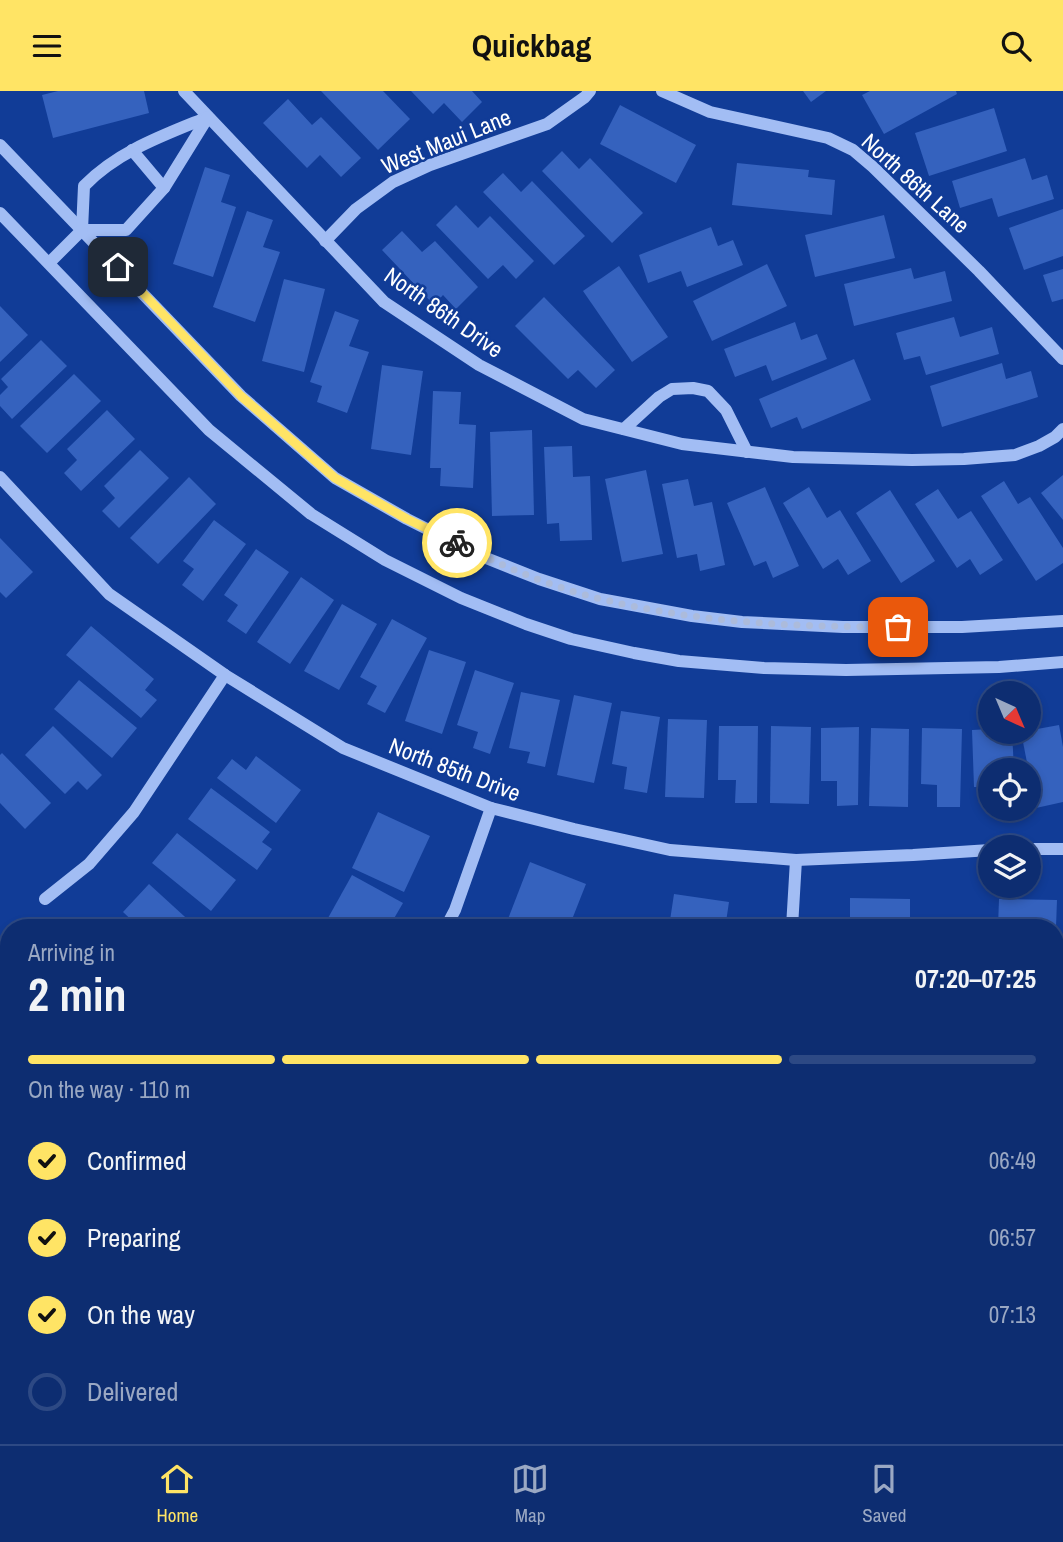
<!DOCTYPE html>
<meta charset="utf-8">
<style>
:root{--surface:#0d2d71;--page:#1b3979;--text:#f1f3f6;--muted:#9aa8c3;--line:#2d4984;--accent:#ffe465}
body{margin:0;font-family:"Archivo Narrow",sans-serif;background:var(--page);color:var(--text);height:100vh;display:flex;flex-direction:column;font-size:26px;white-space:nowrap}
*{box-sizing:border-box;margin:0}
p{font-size:23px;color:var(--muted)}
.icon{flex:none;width:38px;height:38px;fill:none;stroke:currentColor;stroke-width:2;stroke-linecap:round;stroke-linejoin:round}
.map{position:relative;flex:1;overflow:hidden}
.sheet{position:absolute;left:0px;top:828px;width:1064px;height:527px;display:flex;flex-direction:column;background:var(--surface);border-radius:28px 28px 0 0;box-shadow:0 4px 10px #0003,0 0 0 2px var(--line)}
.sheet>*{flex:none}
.needle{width:46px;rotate:136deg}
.controls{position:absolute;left:978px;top:590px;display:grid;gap:14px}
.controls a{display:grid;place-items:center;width:63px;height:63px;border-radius:50%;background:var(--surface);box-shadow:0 4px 10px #0003,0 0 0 2px var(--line);font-size:35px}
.pin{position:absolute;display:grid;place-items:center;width:60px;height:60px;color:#fff;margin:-30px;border-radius:14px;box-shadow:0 4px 10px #0006}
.courier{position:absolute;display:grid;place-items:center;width:70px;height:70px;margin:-35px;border:5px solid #ffe465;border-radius:50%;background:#fff;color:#222;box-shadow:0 2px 9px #0007}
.head em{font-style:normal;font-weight:700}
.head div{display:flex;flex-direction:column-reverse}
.head{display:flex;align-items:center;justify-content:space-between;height:119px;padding:0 28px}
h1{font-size:46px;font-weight:700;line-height:52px}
.bar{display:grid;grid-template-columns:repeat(4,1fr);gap:10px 7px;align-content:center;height:84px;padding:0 28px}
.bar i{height:9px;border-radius:5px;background:var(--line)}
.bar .on{background:var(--accent)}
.bar p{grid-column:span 4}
ol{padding:0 28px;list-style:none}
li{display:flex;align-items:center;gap:21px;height:77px}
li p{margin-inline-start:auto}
li .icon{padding:7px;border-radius:50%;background:var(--accent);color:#111;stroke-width:4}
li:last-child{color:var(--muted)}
li i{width:38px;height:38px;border:4px solid var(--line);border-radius:50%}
header{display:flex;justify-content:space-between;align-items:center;height:91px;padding:0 28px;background:var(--accent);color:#111;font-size:32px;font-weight:700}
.dock{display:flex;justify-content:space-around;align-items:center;height:98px;border-top:2px solid var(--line);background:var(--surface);font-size:19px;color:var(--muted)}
.dock a{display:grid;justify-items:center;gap:4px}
.dock .on{color:var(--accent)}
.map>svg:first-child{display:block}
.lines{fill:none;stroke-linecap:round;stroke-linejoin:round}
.river{stroke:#1e3e83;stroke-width:47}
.building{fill:#3562be}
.minor{stroke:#a2bdf4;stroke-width:12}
.done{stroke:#acbbdb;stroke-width:7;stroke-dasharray:0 12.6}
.route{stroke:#ffe465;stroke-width:9}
.labels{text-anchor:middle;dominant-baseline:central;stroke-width:5;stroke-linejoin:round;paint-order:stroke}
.street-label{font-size:23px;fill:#fff;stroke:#113c97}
</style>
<header><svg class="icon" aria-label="menu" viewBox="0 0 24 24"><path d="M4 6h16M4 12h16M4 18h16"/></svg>Quickbag<svg class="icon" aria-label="search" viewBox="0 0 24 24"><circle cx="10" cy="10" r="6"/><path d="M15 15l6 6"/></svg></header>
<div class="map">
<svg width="1063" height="1353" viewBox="0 0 1063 1353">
<rect width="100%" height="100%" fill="#113c97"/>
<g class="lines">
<g class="river">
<polyline points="0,1218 9,1229"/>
<polyline points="106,1346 112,1353"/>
</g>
</g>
<g class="building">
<polygon points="58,0 144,0 149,22 53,47 42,4"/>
<polygon points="321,0 383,0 410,28 378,59"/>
<polygon points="411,0 472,0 482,11 462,31 444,12 433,23"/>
<polygon points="803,0 826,0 811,11"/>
<polygon points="870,0 956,0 957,3 884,43 862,4"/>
<polygon points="288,8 312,34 321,26 361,67 341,86 320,64 307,77 263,32"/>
<polygon points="620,14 696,54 676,92 600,53"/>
<polygon points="994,17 1007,60 929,85 915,42"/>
<polygon points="562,60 579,78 590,67 643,122 612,152 542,80"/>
<polygon points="1025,67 1032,89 1047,84 1054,108 998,126 992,107 960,117 952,90"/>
<polygon points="737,72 809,79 808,86 835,89 832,124 732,114"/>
<polygon points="205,76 230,84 221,111 236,116 213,186 173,173"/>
<polygon points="503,82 521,101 532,90 585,145 554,174 483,101"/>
<polygon points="456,114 478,137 490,125 534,170 516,188 503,174 488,188 436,134"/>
<polygon points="1063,118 1063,165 1024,179 1009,137"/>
<polygon points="247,120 273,129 263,156 280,161 255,231 213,216"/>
<polygon points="884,124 895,167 815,186 805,144"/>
<polygon points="711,136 718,155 733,149 743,174 687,196 681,180 648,192 639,164"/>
<polygon points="402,140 422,161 435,150 478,196 456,218 443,204 434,214 382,159"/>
<polygon points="767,173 787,215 712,250 693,210"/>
<polygon points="619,175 668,246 632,271 583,200"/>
<polygon points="911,177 914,188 945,180 952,210 854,235 844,193"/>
<polygon points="1063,178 1063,208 1052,211 1043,184"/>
<polygon points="284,188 325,198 304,281 262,270"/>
<polygon points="544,206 615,279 596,297 578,279 568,288 515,235"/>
<polygon points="0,215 28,244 0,271"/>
<polygon points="335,220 359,229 349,255 369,261 347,322 317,311 322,295 310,291"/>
<polygon points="954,226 960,246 992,236 999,263 926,284 920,265 904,269 896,242"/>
<polygon points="795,231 801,249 817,243 827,268 772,290 766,274 735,286 724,258"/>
<polygon points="41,249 67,275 12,328 0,315 0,304 8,296 1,288"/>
<polygon points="854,268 871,309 802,338 797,326 771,337 759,308"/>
<polygon points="1002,272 1006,288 1031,280 1038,306 942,336 930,295"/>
<polygon points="382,274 423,280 411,364 371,358"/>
<polygon points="74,283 101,310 47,362 20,335"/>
<polygon points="433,300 461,301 459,333 476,334 473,397 440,395 441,377 430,377"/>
<polygon points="107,319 135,348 81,400 64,382 77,369 67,358"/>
<polygon points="532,339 534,424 492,425 490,341"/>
<polygon points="572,355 573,386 590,385 592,449 560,450 559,432 547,433 544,356"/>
<polygon points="140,359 169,387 119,437 102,420 115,407 104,395"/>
<polygon points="646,379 663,463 622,471 605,388"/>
<polygon points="1063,384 1063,429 1041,402"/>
<polygon points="189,386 216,413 158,473 130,447"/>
<polygon points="688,388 694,415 712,411 725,474 700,480 697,463 677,467 662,393"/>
<polygon points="1004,390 1018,413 1030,406 1063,457 1063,472 1036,490 981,405"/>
<polygon points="765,396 799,475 773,487 766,470 754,475 727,412"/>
<polygon points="809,396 827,427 840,419 871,470 848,484 838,468 823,478 783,412"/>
<polygon points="938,398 958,428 971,420 1003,469 980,484 970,468 957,477 915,413"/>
<polygon points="890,399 935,470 901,492 856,422"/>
<polygon points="214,429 246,453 203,510 182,494 194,478 183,470"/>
<polygon points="0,447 33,481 6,507 0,501"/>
<polygon points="256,458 289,481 246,543 227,530 238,514 224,504"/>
<polygon points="301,486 334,509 290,573 257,551"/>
<polygon points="342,513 377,533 339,599 304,580"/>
<polygon points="392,528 427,547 385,622 367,613 377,595 360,586"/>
<polygon points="91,535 154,588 145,599 157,609 141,627 66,564"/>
<polygon points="429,559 466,571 442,643 405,630"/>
<polygon points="475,579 514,592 490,663 473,657 478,641 457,634"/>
<polygon points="79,589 137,637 112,667 54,618"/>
<polygon points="521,601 560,609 545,676 527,672 530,661 509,657"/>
<polygon points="574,604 612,612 594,692 557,684"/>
<polygon points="621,620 660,626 647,702 624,698 627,676 612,673"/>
<polygon points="668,628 707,629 704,707 665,706"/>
<polygon points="1059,634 1063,656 1063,711 1036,717 1021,641"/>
<polygon points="53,635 102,684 87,699 78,690 65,703 25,664"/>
<polygon points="719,635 758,635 757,712 735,712 736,689 718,689"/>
<polygon points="771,635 811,636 809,713 770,712"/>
<polygon points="859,636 858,714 837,715 837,690 821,690 821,637"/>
<polygon points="871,637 909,638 908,716 869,715"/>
<polygon points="922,637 962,638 960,716 937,716 937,694 921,693"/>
<polygon points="990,638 990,640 1012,640 1014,679 990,679 990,696 974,696 972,639"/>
<polygon points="2,662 51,712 25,738 0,712 0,664"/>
<polygon points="256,665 301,699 276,732 217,687 232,668 246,679"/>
<polygon points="211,697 270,741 262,751 272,758 257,779 188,728"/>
<polygon points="378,721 430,745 404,801 352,777"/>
<polygon points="177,742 236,789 211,820 152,772"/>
<polygon points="530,771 586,793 569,836 530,836 508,828"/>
<polygon points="352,784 403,812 389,836 323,836"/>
<polygon points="149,793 196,836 139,836 123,821"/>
<polygon points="674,803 729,811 726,831 747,834 746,836 669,836"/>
<polygon points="850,807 910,808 910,836 850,836"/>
<polygon points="999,808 1057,809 1056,836 998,836"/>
<polygon points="1063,1205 1063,1263 1055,1259 1055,1218"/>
<polygon points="1055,1278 1063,1284 1063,1318 1055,1328"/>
<polygon points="527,1346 589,1346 596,1353 519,1353"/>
<polygon points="729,1346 814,1346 821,1353 736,1353"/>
<polygon points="969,1346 1020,1346 1030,1353 963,1353"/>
</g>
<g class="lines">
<g class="minor">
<polyline points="184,0 384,211 479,274 583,328 682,353 793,366 912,369 964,368 1015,364 1039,355 1055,346 1063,338"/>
<polyline points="662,0 710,21 828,47 853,59 873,76 979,180 1063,268"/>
<polyline points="0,54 241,305 335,387 407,428 481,465 539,488 600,508 692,525 742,531 843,536 962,536 1063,530"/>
<polyline points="132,59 164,97"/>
<polyline points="0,122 209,339 311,423 385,469 461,507 526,533 571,548 634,562 679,570 764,577 846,579 999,576 1063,571"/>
<path d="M 82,139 L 84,95 C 118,60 164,44 208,26"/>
<polyline points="82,139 126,139 164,97 208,26"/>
<polyline points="325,150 356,118 393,91 430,74 547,33 585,6 590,0"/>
<polyline points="49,172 82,139"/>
<polyline points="624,338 659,306 672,298 693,297 708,300 726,319 747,361"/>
<polyline points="0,386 109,503 225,584 343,657 491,717 574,738 670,759 796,769 913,764 990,759"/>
<polyline points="1029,758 1063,758"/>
<polyline points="45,808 89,773 134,721 225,584"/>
<polyline points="446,836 455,819 491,717"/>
<polyline points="792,836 796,769"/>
<polyline points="1055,1097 1063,1078"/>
<polyline points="664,1346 672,1353"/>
<polyline points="894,1353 900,1346"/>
</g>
</g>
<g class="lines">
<path class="done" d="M 457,452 C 502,475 551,496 601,508 C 698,532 798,536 898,536"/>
<polyline class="route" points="118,176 241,305 335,387 407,428 457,452"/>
</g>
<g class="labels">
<g class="street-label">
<text transform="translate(446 50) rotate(-22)">West Maui Lane</text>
<text transform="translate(916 92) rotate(42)">North 86th Lane</text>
<text transform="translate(444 221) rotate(35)">North 86th Drive</text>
<text transform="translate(455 678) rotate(21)">North 85th Drive</text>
</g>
</g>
</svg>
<div class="controls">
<a><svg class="needle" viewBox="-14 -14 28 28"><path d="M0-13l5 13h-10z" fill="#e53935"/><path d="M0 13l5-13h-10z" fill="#9aa8c3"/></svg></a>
<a><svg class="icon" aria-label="locate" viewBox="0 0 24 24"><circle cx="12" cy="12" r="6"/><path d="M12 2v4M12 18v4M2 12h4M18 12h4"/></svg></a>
<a><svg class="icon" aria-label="layers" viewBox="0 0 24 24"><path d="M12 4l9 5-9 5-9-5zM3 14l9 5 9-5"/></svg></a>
</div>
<div class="pin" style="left:898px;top:536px;background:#ea580c"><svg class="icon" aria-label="bag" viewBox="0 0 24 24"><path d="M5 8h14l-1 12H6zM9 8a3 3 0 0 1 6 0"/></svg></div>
<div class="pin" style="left:118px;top:176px;background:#1f2937"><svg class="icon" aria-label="home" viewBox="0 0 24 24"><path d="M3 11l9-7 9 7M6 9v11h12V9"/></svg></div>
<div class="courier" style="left:457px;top:452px"><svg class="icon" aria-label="bike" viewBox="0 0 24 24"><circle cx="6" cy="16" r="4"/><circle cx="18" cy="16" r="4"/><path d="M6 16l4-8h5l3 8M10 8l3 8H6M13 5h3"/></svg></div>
<section class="sheet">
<div class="head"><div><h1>2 min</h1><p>Arriving in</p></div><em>07:20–07:25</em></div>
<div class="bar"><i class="on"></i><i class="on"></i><i class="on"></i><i></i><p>On the way · 110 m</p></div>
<ol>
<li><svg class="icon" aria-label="check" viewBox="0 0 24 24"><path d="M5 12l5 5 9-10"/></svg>Confirmed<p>06:49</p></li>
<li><svg class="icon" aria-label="check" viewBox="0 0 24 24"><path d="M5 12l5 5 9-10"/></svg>Preparing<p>06:57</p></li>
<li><svg class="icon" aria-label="check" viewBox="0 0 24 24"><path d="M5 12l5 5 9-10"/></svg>On the way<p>07:13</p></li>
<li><i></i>Delivered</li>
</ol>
</section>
</div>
<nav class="dock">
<a class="on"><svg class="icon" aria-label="home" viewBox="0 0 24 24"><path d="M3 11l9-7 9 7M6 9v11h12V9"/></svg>Home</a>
<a><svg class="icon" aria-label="map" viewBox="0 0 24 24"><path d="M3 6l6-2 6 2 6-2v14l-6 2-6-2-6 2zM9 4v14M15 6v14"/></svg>Map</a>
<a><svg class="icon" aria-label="saved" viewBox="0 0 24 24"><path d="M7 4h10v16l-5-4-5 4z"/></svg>Saved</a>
</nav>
